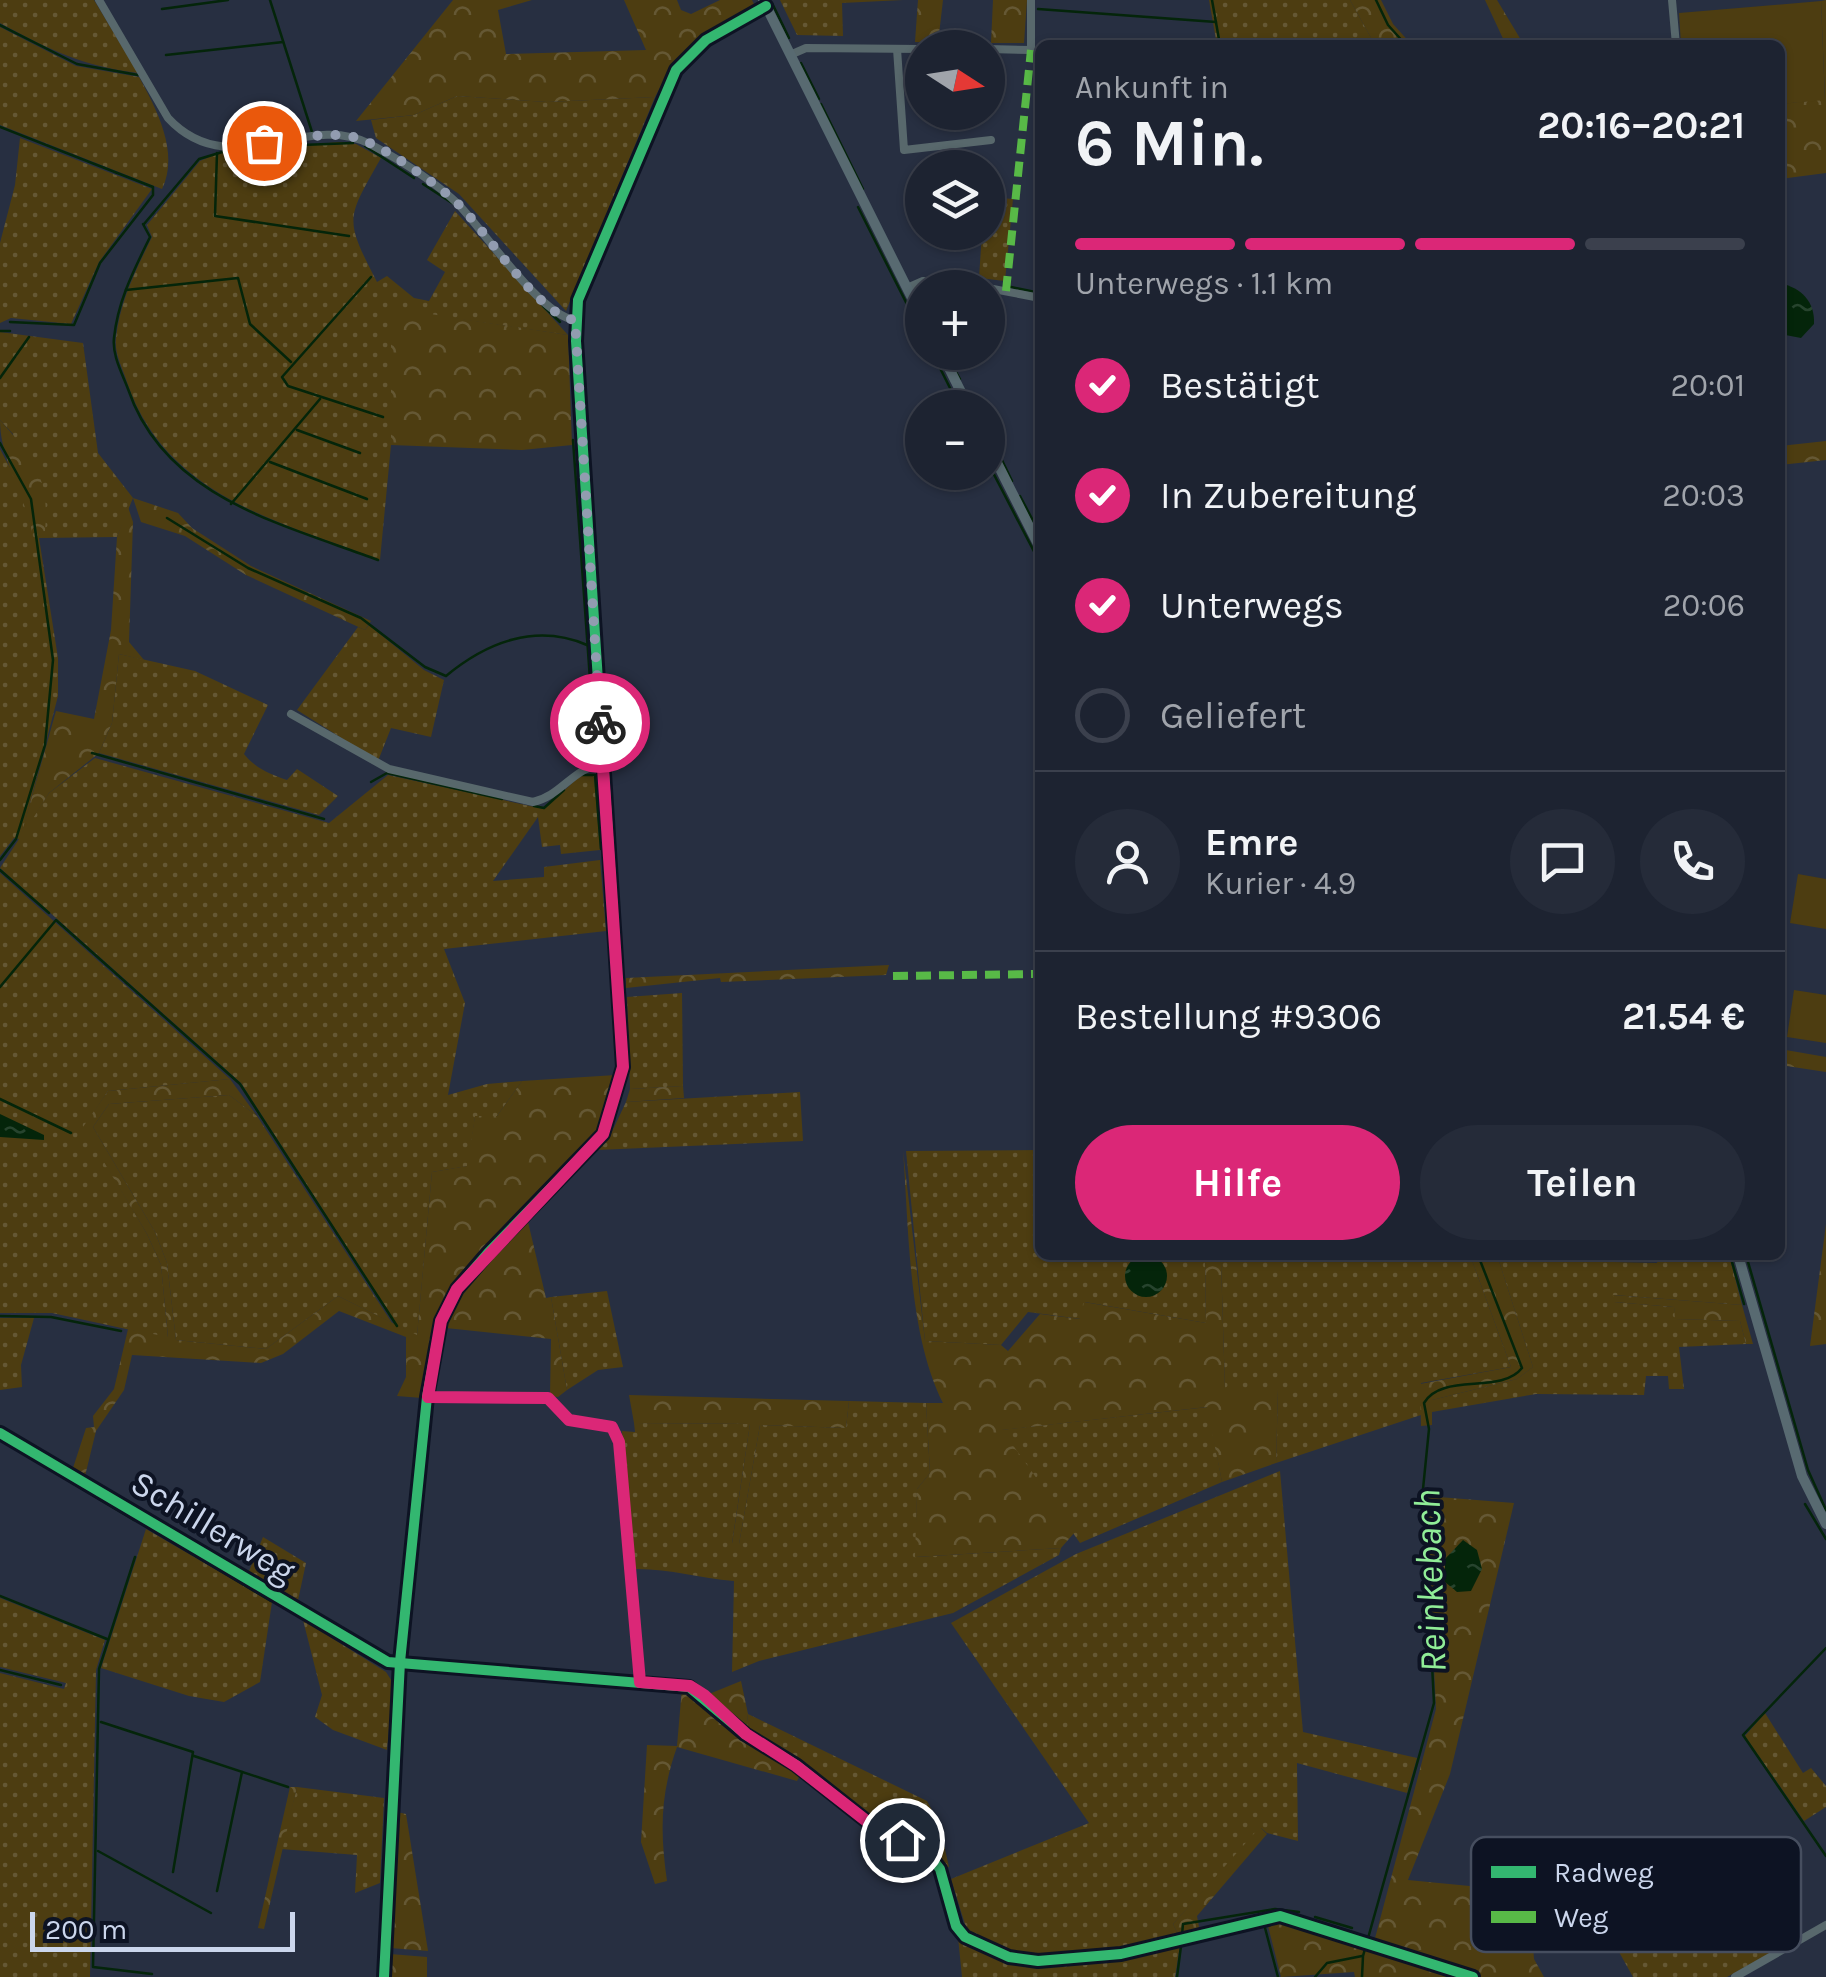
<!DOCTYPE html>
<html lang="de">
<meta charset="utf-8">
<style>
:root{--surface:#1d2331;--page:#252b39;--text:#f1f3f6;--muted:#a0a4ab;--line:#3b404d;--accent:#db2777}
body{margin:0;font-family:Karla,sans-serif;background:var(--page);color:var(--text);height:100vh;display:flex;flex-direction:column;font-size:38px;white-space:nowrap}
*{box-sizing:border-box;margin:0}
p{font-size:32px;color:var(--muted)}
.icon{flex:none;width:55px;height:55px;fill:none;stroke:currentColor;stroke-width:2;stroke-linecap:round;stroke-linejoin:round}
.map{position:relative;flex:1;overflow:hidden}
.side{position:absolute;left:1035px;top:40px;width:750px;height:1220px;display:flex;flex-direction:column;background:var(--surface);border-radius:15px;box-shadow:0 2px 8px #0004,0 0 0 2px var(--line)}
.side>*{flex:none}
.needle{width:65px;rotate:102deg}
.buttons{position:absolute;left:905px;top:30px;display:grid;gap:20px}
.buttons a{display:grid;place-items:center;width:100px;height:100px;border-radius:50%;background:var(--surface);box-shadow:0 2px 8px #0004,0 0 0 2px var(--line);font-size:50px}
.scale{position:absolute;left:30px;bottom:25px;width:265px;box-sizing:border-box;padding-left:10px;border:5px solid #cbd6ec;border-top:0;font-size:28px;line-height:35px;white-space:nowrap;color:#cbd6ec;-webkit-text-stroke:8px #0d1323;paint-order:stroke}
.pin{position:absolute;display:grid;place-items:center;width:85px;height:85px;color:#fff;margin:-42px;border:5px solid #fff;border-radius:50%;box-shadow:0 2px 10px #0007}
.courier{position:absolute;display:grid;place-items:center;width:100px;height:100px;margin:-50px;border:8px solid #db2777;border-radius:50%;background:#fff;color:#222;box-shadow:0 2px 12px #0007}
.summary em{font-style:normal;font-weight:700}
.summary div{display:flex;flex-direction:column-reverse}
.summary{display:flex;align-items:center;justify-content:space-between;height:170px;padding:0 40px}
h1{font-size:65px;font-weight:700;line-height:75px}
.bar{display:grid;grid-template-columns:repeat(4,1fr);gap:15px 10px;align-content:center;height:120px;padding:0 40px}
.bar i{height:12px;border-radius:8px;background:var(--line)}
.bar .active{background:var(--accent)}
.bar p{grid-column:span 4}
.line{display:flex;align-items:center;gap:25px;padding:0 40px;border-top:2px solid var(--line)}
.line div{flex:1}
.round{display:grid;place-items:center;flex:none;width:105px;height:105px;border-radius:52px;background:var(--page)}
ol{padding:0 40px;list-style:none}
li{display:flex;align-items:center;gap:30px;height:110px}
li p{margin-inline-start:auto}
li .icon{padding:10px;border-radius:50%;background:var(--accent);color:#fff;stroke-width:4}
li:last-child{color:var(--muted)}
li i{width:55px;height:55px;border:5px solid var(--line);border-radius:50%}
.action{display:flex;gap:20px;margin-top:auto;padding:20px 40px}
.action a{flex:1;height:115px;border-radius:60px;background:var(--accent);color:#fff;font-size:40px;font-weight:700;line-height:115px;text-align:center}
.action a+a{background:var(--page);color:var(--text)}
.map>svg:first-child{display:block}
.green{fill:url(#green-dots)}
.forest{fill:url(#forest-crowns)}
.pitch{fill:#4d3d11}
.water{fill:url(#water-ripples)}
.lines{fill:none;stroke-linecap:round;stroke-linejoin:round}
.stream{stroke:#04250a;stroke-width:2.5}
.minor{stroke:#58686c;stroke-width:8}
.secondary{stroke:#586a71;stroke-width:10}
.quiet{stroke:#58b947;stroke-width:8;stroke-dasharray:15 8;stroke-linecap:butt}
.cycleway-casing{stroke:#0d1323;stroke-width:16}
.cycleway{stroke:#33b770;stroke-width:10}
.done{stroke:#929cb0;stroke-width:10;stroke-dasharray:0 18}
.route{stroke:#db2777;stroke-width:12}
.labels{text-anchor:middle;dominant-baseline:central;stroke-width:8;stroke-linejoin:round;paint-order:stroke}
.street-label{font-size:35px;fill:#cbd6ec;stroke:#0d1323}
.water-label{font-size:38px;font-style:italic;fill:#90ed97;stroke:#0d1323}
.key{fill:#0d1323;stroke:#464e5f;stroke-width:2.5}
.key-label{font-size:28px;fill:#cbd6ec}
</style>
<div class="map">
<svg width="1826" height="1977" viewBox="0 0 1826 1977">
<defs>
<pattern id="green-dots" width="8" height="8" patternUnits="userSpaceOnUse" patternTransform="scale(2.5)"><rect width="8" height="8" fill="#4d3d11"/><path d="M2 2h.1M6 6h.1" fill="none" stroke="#655834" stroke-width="1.8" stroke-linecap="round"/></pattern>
<pattern id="forest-crowns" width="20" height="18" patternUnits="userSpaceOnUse" patternTransform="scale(2.5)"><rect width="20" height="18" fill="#4d3d11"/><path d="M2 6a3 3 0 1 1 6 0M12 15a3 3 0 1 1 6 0" fill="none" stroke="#655834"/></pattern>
<pattern id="water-ripples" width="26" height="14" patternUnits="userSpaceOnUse" patternTransform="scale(2.5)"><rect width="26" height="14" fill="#04250a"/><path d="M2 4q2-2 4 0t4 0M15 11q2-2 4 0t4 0" fill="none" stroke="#27442e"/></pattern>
</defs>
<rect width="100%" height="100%" fill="#272f41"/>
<g class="green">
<path d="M 0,0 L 94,0 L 138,73 C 82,66 50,50 0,23 Z"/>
<polygon points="780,0 903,0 842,3 843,36 797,35"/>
<polygon points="1209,0 1350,0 1375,45 1217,45"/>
<path d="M 0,27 L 76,66 L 139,77 C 156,108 180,153 162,189 L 0,125 Z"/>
<polygon points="457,96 547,102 655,97 566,311 459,194 376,138 371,120 414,115"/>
<polygon points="20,138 152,189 99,262 71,324 11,318 0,323 0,243 15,185"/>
<path d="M 339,142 L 356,144 L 381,158 C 346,220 344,218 377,282 L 387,276 L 414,298 L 429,301 L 445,272 L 427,260 L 455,211 L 568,335 L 391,309 L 391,445 L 380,560 C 280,522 165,496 127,382 C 123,369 114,353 116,338 C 120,301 136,270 152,237 L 147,225 L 200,161 L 219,153 Z"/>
<polygon points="988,197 1013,199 1005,281 979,278 982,233 988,232"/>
<polygon points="0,332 83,343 98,453 133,498 117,537 39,538 58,658 58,696 22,834 49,793 95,758 329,823 388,775 544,809 580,776 594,776 600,850 561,854 560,845 542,847 538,817 493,881 544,877 544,867 600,860 606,931 444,949 465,1003 448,1095 487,1084 522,1081 497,1116 475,1117 468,1166 432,1172 417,1336 398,1326 241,1083 0,868 19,839 14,838 0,856 0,449 24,494 32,532 13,434 0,420"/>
<polygon points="369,625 424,670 444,680 431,737 391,728 378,761 297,710 358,627 365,630"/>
<path d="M 119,654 L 195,671 L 268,705 L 244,754 C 255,768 270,774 287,780 L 297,769 L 338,796 L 319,815 L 99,753 L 112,723 Z"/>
<polygon points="0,873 230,1079 108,1091 84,1127 147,1234 161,1265 168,1338 52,1313 0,1313"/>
<polygon points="682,993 683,1086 630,1089 627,997"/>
<polygon points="800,1092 803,1141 597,1150 610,1136 626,1102"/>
<polygon points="229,1095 257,1116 392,1323 338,1296 266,1349 176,1340 167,1263 155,1232 93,1127 109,1104"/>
<polygon points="1040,1150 1040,1255 1205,1255 1206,1323 1085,1302 1081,1319 1028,1312 1001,1345 925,1341 906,1151"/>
<polygon points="1322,1255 1470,1255 1511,1367 1421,1383 1421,1415 1276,1463 1278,1389 1225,1389 1221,1262"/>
<polygon points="1497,1255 1612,1255 1613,1262 1657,1263 1658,1255 1729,1255 1742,1305 1614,1295 1614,1302 1674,1307 1676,1319 1740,1321 1746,1344 1679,1347 1684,1389 1669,1389 1668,1376 1646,1376 1644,1395 1536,1394 1432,1412 1432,1400 1517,1379 1533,1367"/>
<polygon points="607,1291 623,1367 598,1370 567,1390 551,1297"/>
<polygon points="0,1318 34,1318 21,1365 22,1387 0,1390"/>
<path d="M 849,1401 L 926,1403 L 930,1473 L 917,1489 L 916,1557 L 1061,1548 L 1059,1555 L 953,1613 L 759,1661 L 732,1672 L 734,1581 C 698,1578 668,1568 632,1569 L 622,1431 L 635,1432 L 634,1423 L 750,1424 L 732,1543 L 739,1544 L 760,1425 L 846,1428 Z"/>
<polygon points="1208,1407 1222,1482 1080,1543 1001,1430"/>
<path d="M 1280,1471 L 1303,1732 L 1417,1758 L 1407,1793 L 1297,1763 L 1298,1841 L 1267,1833 L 1261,1828 L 1173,1924 L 1179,1936 C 1108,1952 1034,1969 968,1934 L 951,1879 L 1089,1823 L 951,1623 L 1076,1554 Z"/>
<polygon points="146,1529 272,1602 260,1682 224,1702 189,1696 101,1668"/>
<polygon points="263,1537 306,1563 297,1605 247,1576"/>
<polygon points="0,1598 105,1640 96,1670 90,1977 0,1977 0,1673 64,1689 66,1683 0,1667"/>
<polygon points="303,1620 386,1672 393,1683 387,1750 333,1730 315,1717 322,1695"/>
<polygon points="1765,1713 1803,1773 1811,1768 1826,1786 1826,1807 1804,1821 1745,1736"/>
<path d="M 748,1714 L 927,1801 L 939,1823 L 949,1867 L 942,1868 C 922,1841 904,1843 878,1826 C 833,1797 793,1759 746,1730 Z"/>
<polygon points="297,1787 384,1798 380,1883 355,1893 357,1855 281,1849"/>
<polygon points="1736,1871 1788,1943 1727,1977 1633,1977 1614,1943 1637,1915 1657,1919"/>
<path d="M 958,1937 C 1025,1977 1107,1963 1180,1945 L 1175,1977 L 962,1977 Z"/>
</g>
<g class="forest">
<path d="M 453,0 L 532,0 L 498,10 L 506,54 L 646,50 L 624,0 L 677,0 L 681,10 L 691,14 L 720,0 L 752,0 L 755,6 C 708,33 681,47 655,97 L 547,102 L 457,96 L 414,115 L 356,121 Z"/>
<polygon points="918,0 943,0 938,43 915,42"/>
<polygon points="993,0 1027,0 1024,43 991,43"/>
<polygon points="1350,0 1381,0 1393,24 1412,45 1375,45"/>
<polygon points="1485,0 1497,0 1524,45 1506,45"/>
<polygon points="1826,0 1826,173 1780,179 1780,104 1825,99 1821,1"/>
<polygon points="391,308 568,335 572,445 522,450 391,445"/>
<path d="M 0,420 C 34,458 50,479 45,531 L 32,532 C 24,493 0,459 0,420 Z"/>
<polygon points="1826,441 1826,460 1780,465 1780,446"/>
<polygon points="133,498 178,513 192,528 251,566 371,621 365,630 246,575 185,536 141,522"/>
<polygon points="128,507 133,522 129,642 144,660 119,654 112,723 99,753 49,793 20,839 56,711 94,719 111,630 117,537"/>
<polygon points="889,965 886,975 721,982 720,978 626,988 626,978"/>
<polygon points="1780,1049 1826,1057 1826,1072 1780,1065"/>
<polygon points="616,1075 597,1132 453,1285 428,1350 422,1398 397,1396 406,1377 406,1337 339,1311 283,1354 261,1363 132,1355 124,1390 96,1431 85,1476 73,1468 86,1428 94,1427 93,1416 114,1389 128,1329 168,1337 161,1265 147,1234 83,1127 108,1091 230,1079 257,1116 229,1095 109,1104 93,1127 155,1232 167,1263 176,1340 266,1349 338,1296 417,1335 432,1172 467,1166 475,1116 497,1116 522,1081"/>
<polygon points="683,1086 684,1098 626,1102 630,1089"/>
<path d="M 903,1151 L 925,1341 L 1001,1345 L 1008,1351 L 1040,1314 L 1080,1319 L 1084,1302 L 1206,1323 L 1205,1255 L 1210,1255 L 1210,1262 L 1221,1262 L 1225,1389 L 1278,1389 L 1276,1463 L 1222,1482 L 1207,1407 L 1002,1430 L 1075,1532 L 1061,1548 L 915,1557 L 917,1489 L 930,1473 L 926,1403 L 943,1403 C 908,1334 909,1228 903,1151 Z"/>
<polygon points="528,1222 546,1298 551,1297 567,1390 558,1397 550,1396 551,1339 446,1328 462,1292"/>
<polygon points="1826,1224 1826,1344 1810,1346"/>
<polygon points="1470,1255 1497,1255 1533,1367 1517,1379 1432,1400 1432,1425 1421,1426 1420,1384 1511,1367"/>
<polygon points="1613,1295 1742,1305 1753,1344 1746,1344 1740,1321 1675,1319 1674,1307 1614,1302"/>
<polygon points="629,1395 849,1401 846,1428 760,1425 739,1544 732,1544 750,1424 634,1423"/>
<polygon points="1426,1496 1514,1503 1450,1774 1408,1880 1653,1904 1727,1858 1736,1871 1657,1919 1530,1907 1534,1959 1544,1977 1479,1977 1374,1942 1436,1709"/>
<polygon points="741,1681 748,1714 746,1730 709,1694"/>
<path d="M 682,1688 L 801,1773 L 797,1781 L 677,1747 C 660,1795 660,1832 667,1881 L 655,1884 L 641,1842 L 647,1745 L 677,1746 Z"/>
<polygon points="290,1787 297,1787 264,1929 258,1928"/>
<polygon points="397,1812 406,1814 428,1951 390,1948"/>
<polygon points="1260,1827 1267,1834 1197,1916 1199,1927 1179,1936 1173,1924"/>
<polygon points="1279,1920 1324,1930 1391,1959 1467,1977 1355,1977 1354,1972 1281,1977 1267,1922"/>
<polygon points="390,1954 427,1957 427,1977 390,1977"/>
</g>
<g class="pitch">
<polygon points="1821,1 1825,100 1780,104 1780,45 1681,45 1679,13"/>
<polygon points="1798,874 1826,879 1826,929 1790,923"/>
<polygon points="1794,990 1826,995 1826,1043 1787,1037"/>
</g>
<g class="water">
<path d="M 1780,283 C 1801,288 1815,301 1814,324 L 1801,338 L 1780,334 Z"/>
<polygon points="0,1114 44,1135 44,1140 0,1137"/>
<circle cx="1146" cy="1276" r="21"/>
<polygon points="1463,1540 1477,1550 1482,1569 1471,1591 1457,1592 1445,1582 1445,1559"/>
</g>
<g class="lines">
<g class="stream">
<polyline points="270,0 312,132"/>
<polyline points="1212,0 1220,45"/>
<polyline points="1376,0 1388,25 1406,45"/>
<polyline points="772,3 789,38"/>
<polyline points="162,9 228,0"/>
<polyline points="1038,9 1216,22"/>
<polyline points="0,25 77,64 138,75"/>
<polyline points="166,55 283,42"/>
<polyline points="801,63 819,99"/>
<polyline points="821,104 863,189"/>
<polyline points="0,127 153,187 153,195 100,263 74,325 10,322"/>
<polyline points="276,146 353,143"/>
<polyline points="365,146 414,178"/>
<polyline points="217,153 215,216 349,236"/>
<polyline points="423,184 452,203"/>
<polyline points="858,207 922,334"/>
<path d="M 143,224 L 150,237 C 134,270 118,300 114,338 C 112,355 122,373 128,389 C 165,498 282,524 378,560"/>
<polyline points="144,224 199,159 229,150"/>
<polyline points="371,277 282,377 288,386 383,417"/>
<polyline points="1011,287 1040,293"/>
<polyline points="126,290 238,278 250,324 291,362"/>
<polyline points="585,293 674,86"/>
<polyline points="917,294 922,305"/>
<polyline points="543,306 560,322"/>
<polyline points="0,331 10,331"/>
<polyline points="932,352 933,354"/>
<polyline points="940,368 960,408"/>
<polyline points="956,372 960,379"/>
<polyline points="0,378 29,337"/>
<polyline points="970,398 975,408"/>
<polyline points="297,430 360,453"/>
<polyline points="988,433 992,441"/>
<polyline points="573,440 595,750"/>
<polyline points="0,443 31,499 53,660 45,745 16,839 0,860"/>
<polyline points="998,452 1012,481"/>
<polyline points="270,462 367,499"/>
<polyline points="988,463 1040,563"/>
<polyline points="1020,496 1040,534"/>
<polyline points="231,504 320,399"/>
<path d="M 167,518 L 248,568 L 361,618 L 425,667 L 446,676 C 487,642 536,623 587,645"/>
<polyline points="595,553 620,933"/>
<polyline points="92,753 324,819"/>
<polyline points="581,775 595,775 601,849"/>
<polyline points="371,782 387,773 502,799"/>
<polyline points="534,806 544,808 564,790"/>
<polyline points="0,870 49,913"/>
<polyline points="0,987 56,920 240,1084 397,1326"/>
<polyline points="0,1099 71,1133"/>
<polyline points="1730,1255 1744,1304"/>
<polyline points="1746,1255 1808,1470 1826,1510"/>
<polyline points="0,1316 51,1317 121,1331"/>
<polyline points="0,1426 48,1456"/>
<polyline points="0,1439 44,1466"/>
<polyline points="54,1472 134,1520"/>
<polyline points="1805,1504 1826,1539"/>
<polyline points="151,1529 271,1601"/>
<polyline points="135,1557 99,1669 93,1967 152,1974"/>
<polyline points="0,1596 107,1639"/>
<polyline points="1826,1648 1743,1735 1826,1856"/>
<polyline points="0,1670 61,1685"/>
<polyline points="101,1722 193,1752 173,1872"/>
<polyline points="194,1756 288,1787"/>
<polyline points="98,1851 211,1913"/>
<polyline points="217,1891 242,1772"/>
<polyline points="1315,1917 1352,1928"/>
<polyline points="1264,1924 1278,1977"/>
<polyline points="1182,1935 1183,1924 1275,1909 1299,1912"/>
<polyline points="1177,1977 1181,1946"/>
<polyline points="1315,1977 1327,1963 1362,1956"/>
<path d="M 1362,1977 L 1363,1956 L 1434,1703 L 1423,1489 L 1429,1429 L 1424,1403 C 1442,1372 1501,1395 1522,1368 L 1478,1255"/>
</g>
<g class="minor">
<path d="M 99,0 L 168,118 C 230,185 306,110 370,144 C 398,159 435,182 458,204 C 484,231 541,316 575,320"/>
<polyline points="1672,0 1676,45"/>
<polyline points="897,49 904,150 991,140"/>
<polyline points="988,49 1031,50 1031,0"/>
<polyline points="790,55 806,48 922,49"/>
<polyline points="907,288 923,281 986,288"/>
<polyline points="988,288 1040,298"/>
<path d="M 291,714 L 389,769 L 533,802 C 561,796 573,768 602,764"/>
<polyline points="427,1397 547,1399 569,1420 603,1424 617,1433 640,1682"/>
<polyline points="0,1433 388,1662 689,1687 745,1734 796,1765 878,1830 926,1851 940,1869 956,1926 965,1937 1009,1957 1038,1961 1121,1954 1280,1916 1473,1977"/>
<polyline points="384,1977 400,1662 427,1397 441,1321 457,1289 488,1253 603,1134 623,1067 576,341 578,300 676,70 706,40 766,6"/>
<polyline points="1735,1977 1826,1925"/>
</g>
<g class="secondary">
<polyline points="763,0 922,318"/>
<polyline points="941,352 969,408"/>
<polyline points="988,445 1040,548"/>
<polyline points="1738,1255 1802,1476 1826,1524"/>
</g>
<g class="quiet">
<polyline points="1006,291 1031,50"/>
<polyline points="893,976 1040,974"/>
</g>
<g class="cycleway-casing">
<g id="cycleway">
<polyline points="0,1433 388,1662 689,1687 745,1734 796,1765 878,1830 926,1851 940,1869 956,1926 965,1937 1009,1957 1038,1961 1121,1954 1280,1916 1473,1977"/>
<polyline points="384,1977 400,1662 427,1397 441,1321 457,1289 488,1253 603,1134 623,1067 576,341 578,300 676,70 706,40 766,6"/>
</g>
</g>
<use href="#cycleway" class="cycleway"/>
</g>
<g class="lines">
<path class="done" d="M 264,143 C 292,140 329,130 357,138 C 382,145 435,183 455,201 C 485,228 538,316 575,320 L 600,723"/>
<polyline class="route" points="600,723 623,1067 603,1134 457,1289 441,1321 428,1397 548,1398 569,1420 612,1427 619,1442 640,1682 690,1686 704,1695 746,1734 796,1766 878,1830 902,1840"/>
</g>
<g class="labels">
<g class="street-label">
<text transform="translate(213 1527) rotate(31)">Schillerweg</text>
</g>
<g class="water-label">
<text transform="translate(1430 1581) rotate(-92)">Reinkebach</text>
</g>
</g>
<rect x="1471" y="1837" width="330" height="115" rx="15" class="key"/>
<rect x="1491" y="1866" width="45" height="12" fill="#33b770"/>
<rect x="1491" y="1911" width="45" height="12" fill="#58b947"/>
<g class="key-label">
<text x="1554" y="1882">Radweg</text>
<text x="1554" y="1927">Weg</text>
</g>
</svg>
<div class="buttons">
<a><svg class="needle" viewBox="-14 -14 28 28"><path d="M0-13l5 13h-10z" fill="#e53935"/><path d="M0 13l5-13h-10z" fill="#a0a4ab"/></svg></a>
<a><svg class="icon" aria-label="layers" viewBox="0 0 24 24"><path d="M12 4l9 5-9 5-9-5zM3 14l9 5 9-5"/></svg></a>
<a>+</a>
<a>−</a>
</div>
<div class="scale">200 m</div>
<div class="pin" style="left:264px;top:143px;background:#ea580c"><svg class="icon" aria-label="bag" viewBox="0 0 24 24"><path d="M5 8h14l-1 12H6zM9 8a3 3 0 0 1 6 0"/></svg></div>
<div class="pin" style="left:902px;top:1840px;background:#1f2937"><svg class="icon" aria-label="home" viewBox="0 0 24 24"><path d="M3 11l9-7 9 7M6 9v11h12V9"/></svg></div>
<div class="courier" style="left:600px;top:723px"><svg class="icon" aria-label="bike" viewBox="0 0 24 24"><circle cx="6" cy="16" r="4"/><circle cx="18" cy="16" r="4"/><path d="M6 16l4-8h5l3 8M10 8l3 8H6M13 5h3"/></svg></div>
<section class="side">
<div class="summary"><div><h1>6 Min.</h1><p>Ankunft in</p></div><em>20:16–20:21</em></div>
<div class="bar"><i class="active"></i><i class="active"></i><i class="active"></i><i></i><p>Unterwegs · 1.1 km</p></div>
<ol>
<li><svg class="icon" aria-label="check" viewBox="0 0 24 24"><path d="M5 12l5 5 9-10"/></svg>Bestätigt<p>20:01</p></li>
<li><svg class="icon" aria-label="check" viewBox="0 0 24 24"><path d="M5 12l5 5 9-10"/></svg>In Zubereitung<p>20:03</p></li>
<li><svg class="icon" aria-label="check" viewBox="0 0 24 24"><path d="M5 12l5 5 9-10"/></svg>Unterwegs<p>20:06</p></li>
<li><i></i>Geliefert</li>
</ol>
<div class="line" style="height:180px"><a class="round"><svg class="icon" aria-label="person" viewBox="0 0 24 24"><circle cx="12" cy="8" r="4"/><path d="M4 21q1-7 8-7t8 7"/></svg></a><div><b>Emre</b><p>Kurier · 4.9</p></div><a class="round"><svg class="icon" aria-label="chat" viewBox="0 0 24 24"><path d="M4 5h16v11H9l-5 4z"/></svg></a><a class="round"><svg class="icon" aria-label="phone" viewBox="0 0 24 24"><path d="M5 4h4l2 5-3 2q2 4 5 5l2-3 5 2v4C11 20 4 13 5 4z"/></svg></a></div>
<div class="line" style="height:130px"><div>Bestellung #9306</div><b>21.54 €</b></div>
<div class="action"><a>Hilfe</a><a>Teilen</a></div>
</section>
</div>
